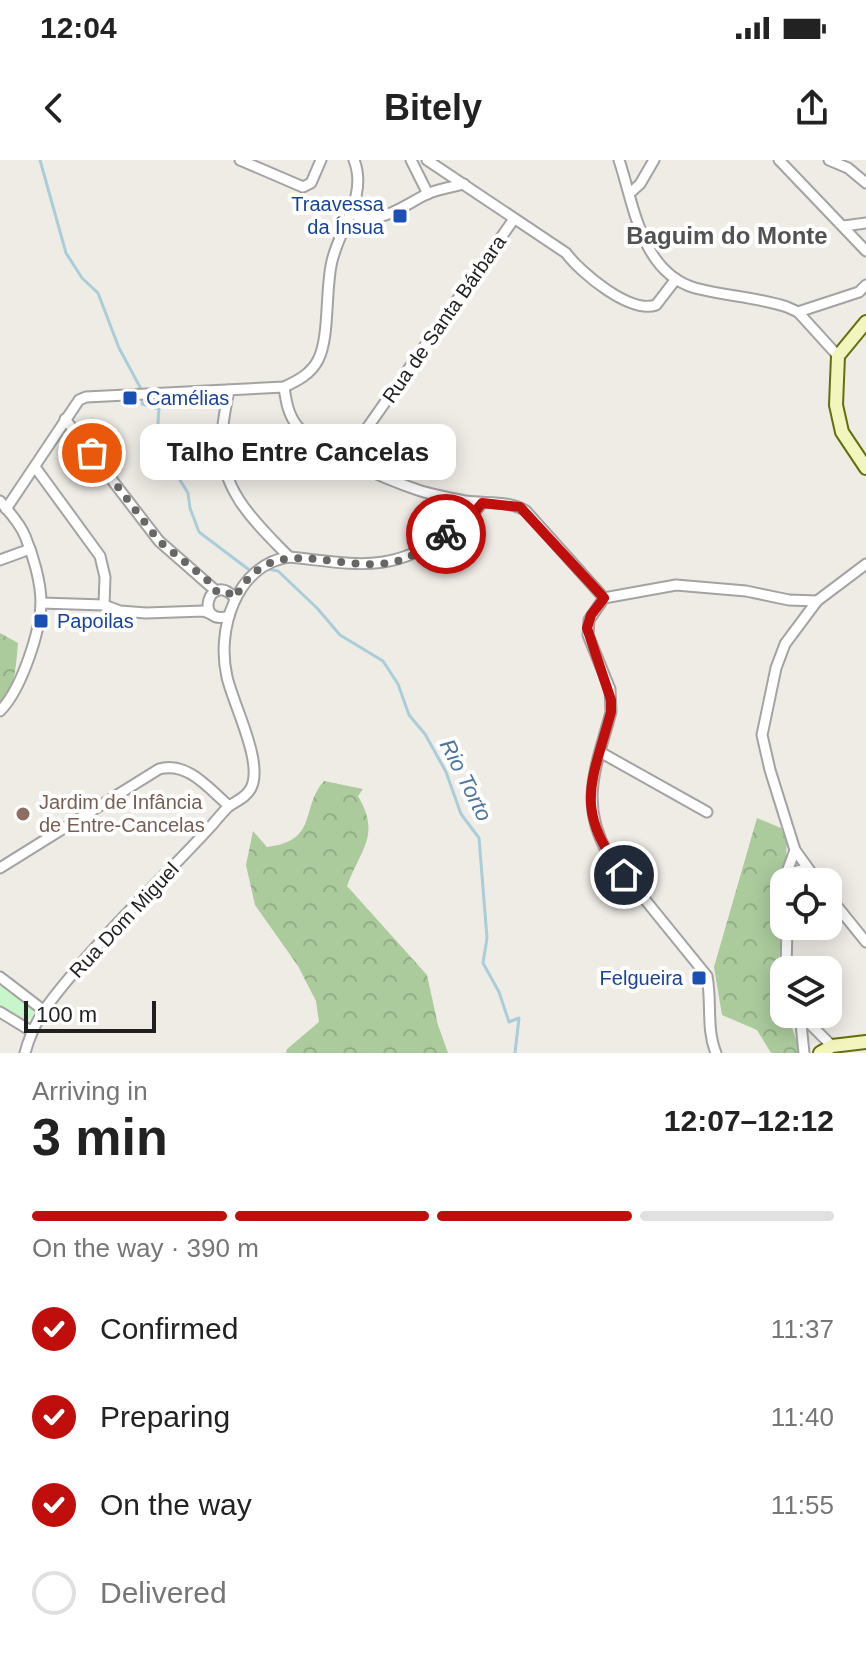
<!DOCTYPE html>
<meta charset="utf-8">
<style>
:root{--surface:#fff;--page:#f6f6f6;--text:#222;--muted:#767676;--line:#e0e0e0;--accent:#c00e0d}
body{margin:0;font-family:Arial,sans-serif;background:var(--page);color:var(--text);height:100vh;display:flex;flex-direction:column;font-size:30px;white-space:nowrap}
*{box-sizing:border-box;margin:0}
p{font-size:26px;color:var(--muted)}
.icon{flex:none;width:44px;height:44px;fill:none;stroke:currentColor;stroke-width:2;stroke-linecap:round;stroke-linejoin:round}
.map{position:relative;height:893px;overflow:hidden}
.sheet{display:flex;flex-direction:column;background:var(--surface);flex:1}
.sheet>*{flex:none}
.controls{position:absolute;left:770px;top:708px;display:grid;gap:16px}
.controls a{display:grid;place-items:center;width:72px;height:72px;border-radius:16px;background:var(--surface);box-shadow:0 4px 20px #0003;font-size:40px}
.scale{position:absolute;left:24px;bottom:20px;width:132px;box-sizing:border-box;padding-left:8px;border:4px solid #1f1f1f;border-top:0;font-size:22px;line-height:28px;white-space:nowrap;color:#1f1f1f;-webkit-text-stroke:6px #fff;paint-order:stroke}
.pin{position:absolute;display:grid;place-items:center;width:68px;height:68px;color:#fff;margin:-34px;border:4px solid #fff;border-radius:50%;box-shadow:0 2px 8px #0007}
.courier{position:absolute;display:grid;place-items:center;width:80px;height:80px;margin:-40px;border:6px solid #c00e0d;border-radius:50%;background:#fff;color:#222;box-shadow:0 2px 10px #0007}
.bubble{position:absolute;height:56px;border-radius:16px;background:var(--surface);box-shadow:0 4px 20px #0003;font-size:26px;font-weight:600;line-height:56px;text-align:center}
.head em{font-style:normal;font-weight:600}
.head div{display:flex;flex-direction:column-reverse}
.head{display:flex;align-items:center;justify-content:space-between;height:136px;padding:0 32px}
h1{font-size:52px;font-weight:600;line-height:60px}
.bar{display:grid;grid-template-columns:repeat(4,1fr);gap:12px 8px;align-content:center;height:96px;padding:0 32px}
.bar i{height:10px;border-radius:6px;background:var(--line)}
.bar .on{background:var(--accent)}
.bar p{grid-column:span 4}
ol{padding:0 32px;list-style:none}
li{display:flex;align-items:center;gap:24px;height:88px}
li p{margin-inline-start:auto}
li .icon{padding:8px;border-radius:50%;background:var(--accent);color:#fff;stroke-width:4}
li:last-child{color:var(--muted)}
li i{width:44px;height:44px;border:4px solid var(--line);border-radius:50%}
.status{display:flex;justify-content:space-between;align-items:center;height:56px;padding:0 40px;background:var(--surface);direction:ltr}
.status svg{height:22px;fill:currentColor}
header{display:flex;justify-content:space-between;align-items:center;height:104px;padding:0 32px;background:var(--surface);font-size:36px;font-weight:600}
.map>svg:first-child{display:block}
.forest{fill:url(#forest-crowns)}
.park{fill:#c6f6ca}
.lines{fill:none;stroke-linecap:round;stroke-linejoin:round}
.stream{stroke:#a9ceda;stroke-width:3}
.street-casing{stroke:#a3a3a3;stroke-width:13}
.secondary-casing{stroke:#646f0c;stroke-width:16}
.street{stroke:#fff;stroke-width:9}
.secondary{stroke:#f2f5bd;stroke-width:12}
.done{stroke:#686765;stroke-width:8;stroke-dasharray:0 14.4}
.route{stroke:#c00e0d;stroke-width:10}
.transit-dot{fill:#1a4fb4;stroke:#fff;stroke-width:3}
.education-dot{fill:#8d6e63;stroke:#fff;stroke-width:3}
.labels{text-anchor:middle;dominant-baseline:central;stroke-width:8;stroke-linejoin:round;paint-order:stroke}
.transit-label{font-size:20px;fill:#164399;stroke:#fff;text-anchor:end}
.street-label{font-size:20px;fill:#1f1f1f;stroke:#fff}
.education-label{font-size:20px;fill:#785e54;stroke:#fff;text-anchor:start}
.water-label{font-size:22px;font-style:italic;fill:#4e77a0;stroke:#fff}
.quarter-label{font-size:24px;font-weight:bold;fill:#525252;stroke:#fff}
</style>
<div class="status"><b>12:04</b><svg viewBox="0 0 49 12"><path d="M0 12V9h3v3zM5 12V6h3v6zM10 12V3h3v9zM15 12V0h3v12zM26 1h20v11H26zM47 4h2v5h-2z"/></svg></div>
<header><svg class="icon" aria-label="back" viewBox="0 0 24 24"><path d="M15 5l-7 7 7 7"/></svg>Bitely<svg class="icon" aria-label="share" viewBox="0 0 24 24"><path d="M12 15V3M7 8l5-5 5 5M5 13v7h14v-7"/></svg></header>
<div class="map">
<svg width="866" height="893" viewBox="0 0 866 893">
<defs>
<pattern id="forest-crowns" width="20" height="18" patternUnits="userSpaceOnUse" patternTransform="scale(2)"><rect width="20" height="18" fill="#abcb9d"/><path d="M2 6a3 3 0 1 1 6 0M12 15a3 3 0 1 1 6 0" fill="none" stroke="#93ae87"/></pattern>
</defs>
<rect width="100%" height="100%" fill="#efece6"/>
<g class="forest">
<path d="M 0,473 L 18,483 C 16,503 16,530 0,543 Z"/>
<path d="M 324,621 L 363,629 L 358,636 C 381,675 361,688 347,726 L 427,815 L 438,865 L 448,893 L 286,893 L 287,889 L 319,862 L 316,841 L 298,806 L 255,745 L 246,705 L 253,671 L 267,687 C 319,681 300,648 324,621 Z"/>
<polygon points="757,658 781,668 787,681 777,834 784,848 784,854 787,854 801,893 771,893 757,870 722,855 714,807"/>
</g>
<polygon class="park" points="0,822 34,849 32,858 27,860 0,846"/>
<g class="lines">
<g class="stream">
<polyline points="40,0 66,93 82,118 98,133 119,188 140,227"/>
<polyline points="144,238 142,244 159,249 157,276 165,296 188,333 190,348 199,372 248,409"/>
<polyline points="268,409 278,411 317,448 340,475 383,501 398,524 409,555 425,574 446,612 461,654 479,678 487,778 483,803 499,832 509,862 519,858 515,893"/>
</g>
<g class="street-casing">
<g id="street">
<polyline points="240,0 303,27 311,23 321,0"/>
<polyline points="411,0 428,34"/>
<path d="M 427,0 L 566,93 C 581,113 630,154 656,145 L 676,119"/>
<path d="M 619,0 C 634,45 641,112 695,128 C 725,136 757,137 787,147 L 798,152 L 838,196"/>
<polyline points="779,0 866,91"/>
<polyline points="829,0 848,8 866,23"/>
<polyline points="630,33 640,24 654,0"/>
<path d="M 351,53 C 380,67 402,46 427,34 C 438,29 452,27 464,24"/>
<polyline points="844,66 866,63"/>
<polyline points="798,152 859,132 866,125"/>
<path d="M 284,227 C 286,241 288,255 298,267 C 317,290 388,320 418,330 C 433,335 450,338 466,341 C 486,344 509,340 526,351 L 604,438"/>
<path d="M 229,230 C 226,246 222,263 222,280 C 219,330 257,364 289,397"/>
<polyline points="65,259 159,381 216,431"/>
<polyline points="346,298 514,59"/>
<polyline points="35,307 100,396 105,417 104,445"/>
<path d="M 0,341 C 9,352 20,363 25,376 C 33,395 41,422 41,443 C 40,473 21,530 0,551"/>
<path d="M 6,349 L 79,240 L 86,237 L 284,227 C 297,221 311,214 318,200 C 330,177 325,129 332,101 C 340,67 368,36 354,0"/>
<polyline points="0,400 30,389"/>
<polyline points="817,441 785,484 776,508 762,575 770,610 795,690 818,722"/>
<polyline points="41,443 104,445 120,451 146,453 204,451 211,454"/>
<path d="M 229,456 C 193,467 209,409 235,438"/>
<polyline points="600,592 707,652"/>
<path d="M 0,708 L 159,609 C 188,601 209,629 229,646"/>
<polyline points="789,715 788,709 795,690"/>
<polyline points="789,722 793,712 807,709"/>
<polyline points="828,735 866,782"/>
<polyline points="786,810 787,766"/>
<polyline points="0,817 43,850"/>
<polyline points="0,852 31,871"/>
<polyline points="800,854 832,886"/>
<polyline points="800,854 804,893"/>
<path d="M 25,893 C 34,858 52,839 75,811 C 117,759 167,715 212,665 C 217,659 222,653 228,647 C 236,641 246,638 251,628 C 264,603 233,544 227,517 C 216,470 236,405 289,397 C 357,404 391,415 450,372 C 462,363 474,355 482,343"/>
<path d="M 716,893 C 706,869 712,842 707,816 L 608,694 C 578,642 597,605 611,552 L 610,529 L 588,475 L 589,460 L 604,438 L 676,425 L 746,431 L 789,440 L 817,441 L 866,404"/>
</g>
</g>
<g class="secondary-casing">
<g id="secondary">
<polyline points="866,162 838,196 836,245 842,272 866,308"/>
<polyline points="820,893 832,886 866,882"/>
</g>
</g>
<use href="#street" class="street"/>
<use href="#secondary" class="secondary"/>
</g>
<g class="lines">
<path class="done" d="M 92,293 L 159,381 L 212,424 L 216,431 L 225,430 L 235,438 C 269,374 322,407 379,404 C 404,403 426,389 446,374"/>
<path class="route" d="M 446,374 L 474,353 L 482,343 L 520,347 L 604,438 L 591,455 L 587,468 L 611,540 L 611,552 C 591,625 573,649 624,715"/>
</g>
<g class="transit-dot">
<rect x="392" y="48" width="16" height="16" rx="4"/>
<rect x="122" y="230" width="16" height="16" rx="4"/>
<rect x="33" y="453" width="16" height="16" rx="4"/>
<rect x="691" y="810" width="16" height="16" rx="4"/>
</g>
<circle class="education-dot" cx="23" cy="654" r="8"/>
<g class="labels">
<g class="transit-label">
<text x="384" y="44">Traavessa<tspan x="384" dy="23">da Ínsua</tspan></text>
<text x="146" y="238" text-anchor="start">Camélias</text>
<text x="57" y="461" text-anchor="start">Papoilas</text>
<text x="683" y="818">Felgueira</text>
</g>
<g class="street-label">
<text transform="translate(444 159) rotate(-55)">Rua de Santa Bárbara</text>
<text transform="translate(124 760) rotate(-47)">Rua Dom Miguel</text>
</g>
<g class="education-label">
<text x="39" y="642">Jardim de Infância<tspan x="39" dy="23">de Entre-Cancelas</tspan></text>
</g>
<g class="water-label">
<text transform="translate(466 620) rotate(63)">Rio Torto</text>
</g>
<g class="quarter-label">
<text x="727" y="75">Baguim do Monte</text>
</g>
</g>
</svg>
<div class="controls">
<a><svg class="icon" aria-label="locate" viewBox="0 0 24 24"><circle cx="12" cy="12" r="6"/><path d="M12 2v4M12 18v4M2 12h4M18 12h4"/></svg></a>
<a><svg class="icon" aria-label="layers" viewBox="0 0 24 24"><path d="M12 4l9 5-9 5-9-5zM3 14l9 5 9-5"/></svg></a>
</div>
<div class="scale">100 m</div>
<div class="pin" style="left:92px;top:293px;background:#ea580c"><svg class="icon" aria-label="bag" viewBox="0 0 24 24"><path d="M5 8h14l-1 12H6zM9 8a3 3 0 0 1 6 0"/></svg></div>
<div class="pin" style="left:624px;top:715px;background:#1f2937"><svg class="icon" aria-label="home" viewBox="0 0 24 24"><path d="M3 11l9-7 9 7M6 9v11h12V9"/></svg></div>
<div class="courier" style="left:446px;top:374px"><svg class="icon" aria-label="bike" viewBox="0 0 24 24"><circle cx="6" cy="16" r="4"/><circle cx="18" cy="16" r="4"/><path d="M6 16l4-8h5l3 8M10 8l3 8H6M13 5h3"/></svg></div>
<div class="bubble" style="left:140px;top:264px;width:316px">Talho Entre Cancelas</div>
</div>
<section class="sheet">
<div class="head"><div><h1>3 min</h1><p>Arriving in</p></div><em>12:07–12:12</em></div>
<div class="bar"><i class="on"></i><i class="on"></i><i class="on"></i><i></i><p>On the way · 390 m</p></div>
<ol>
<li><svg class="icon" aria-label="check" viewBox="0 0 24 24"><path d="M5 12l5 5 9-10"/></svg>Confirmed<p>11:37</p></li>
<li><svg class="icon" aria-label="check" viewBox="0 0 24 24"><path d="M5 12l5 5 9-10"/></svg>Preparing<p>11:40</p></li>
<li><svg class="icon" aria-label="check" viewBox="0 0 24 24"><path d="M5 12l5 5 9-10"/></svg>On the way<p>11:55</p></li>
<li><i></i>Delivered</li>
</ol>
</section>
